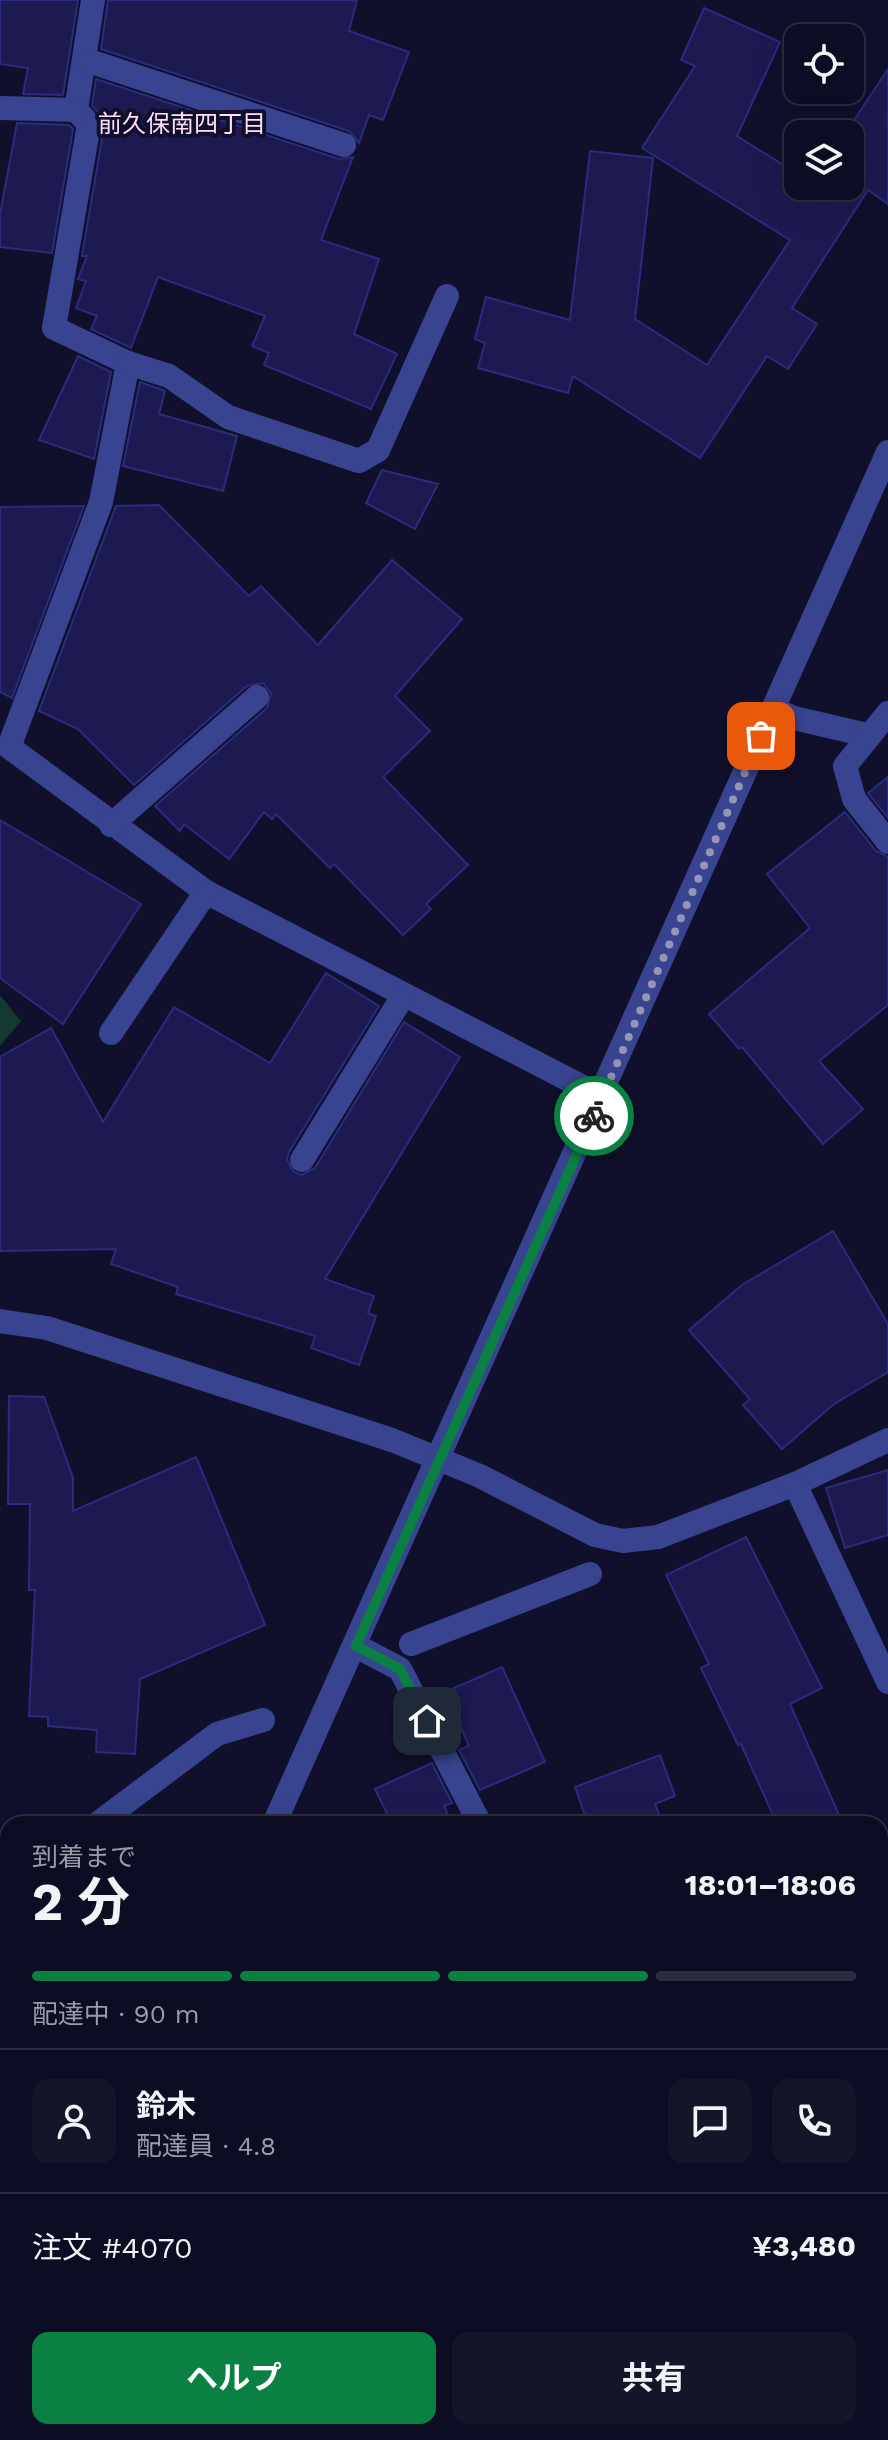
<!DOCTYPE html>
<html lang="ja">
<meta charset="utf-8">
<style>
:root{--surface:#0c0c22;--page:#15152a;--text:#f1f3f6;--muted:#9a9ba5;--line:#2c2c40;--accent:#0b8043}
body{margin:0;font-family:"Work Sans","Noto Sans JP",sans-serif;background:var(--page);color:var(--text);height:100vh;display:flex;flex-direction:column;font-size:30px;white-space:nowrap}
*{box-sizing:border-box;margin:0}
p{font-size:26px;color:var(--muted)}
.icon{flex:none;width:44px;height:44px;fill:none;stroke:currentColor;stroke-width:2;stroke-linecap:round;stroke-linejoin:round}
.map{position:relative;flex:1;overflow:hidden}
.drawer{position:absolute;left:0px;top:1816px;width:888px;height:624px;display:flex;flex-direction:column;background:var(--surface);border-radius:24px 24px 0 0;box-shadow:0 8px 32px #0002,0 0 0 2px var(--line)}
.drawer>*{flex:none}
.controls{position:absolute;left:784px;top:24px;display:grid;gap:16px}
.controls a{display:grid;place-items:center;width:80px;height:80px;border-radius:16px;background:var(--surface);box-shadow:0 8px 32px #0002,0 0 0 2px var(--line);font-size:40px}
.pin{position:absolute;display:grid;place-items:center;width:68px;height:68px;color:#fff;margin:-34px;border-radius:16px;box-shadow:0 4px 12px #0006}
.courier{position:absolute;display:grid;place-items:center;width:80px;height:80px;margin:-40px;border:6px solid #0b8043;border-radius:50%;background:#fff;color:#222;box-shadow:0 2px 10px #0007}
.head em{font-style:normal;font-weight:700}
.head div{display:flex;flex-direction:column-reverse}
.head{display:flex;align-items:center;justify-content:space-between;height:136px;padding:0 32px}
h1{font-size:52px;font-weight:700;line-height:60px}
.bar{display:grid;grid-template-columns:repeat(4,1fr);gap:12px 8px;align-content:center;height:96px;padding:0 32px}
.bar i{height:10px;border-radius:6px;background:var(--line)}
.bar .active{background:var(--accent)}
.bar p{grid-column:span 4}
.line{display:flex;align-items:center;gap:20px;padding:0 32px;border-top:2px solid var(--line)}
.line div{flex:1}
.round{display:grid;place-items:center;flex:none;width:84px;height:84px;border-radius:16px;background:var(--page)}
.action{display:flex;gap:16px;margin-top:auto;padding:16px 32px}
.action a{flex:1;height:92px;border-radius:16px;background:var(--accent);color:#fff;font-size:32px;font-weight:700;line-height:92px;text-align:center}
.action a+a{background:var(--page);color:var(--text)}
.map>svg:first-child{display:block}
.green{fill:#123830}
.building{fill:#1c1a50;stroke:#2c2b7d;stroke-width:2}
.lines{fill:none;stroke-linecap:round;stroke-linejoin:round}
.minor{stroke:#38448f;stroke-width:24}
.done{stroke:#9596b6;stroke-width:8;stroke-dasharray:0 14.4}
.route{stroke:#0b8043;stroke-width:10}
.labels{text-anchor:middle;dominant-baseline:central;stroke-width:8;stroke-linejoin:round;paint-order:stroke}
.neighbourhood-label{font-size:24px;fill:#ffdef9;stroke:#10102d}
</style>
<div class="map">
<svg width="888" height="2440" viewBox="0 0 888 2440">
<rect width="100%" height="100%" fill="#10102d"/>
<polygon class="green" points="0,995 21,1021 0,1046"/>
<g class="building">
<polygon points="0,0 78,0 63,95 23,94 28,68 0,64"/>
<polygon points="108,0 357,0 349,31 409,52 383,120 369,115 359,143 349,131 101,49"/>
<polygon points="704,8 780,42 737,136 798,174 798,186 850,186 850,134 845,134 888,69 888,204 868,190 792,308 817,324 788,369 767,356 700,458 573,376 568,393 478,368 485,343 475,339 486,297 570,320 590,151 653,158 635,319 707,365 790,240 642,148 695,66 681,60"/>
<polygon points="96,79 339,159 353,157 321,240 379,259 354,334 397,354 371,409 264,365 269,353 252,346 265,316 158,277 131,348 91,329 97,316 76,308 86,281 78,279 87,256 82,256 104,127 103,119 92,105"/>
<polygon points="17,123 69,125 73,129 52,253 0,247 0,214"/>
<polygon points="78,356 111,372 94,459 39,440"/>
<polygon points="140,382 165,391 159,414 237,436 223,491 123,466"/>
<polygon points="382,470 438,484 415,529 366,503"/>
<polygon points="159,505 249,596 261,586 318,645 392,560 462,619 395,696 430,731 383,777 468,865 426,904 431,909 403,935 334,864 330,868 276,814 272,819 264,812 229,859 184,824 180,831 155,806 267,708 271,693 263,683 247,686 134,785 78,729 39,711 116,506"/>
<polygon points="84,506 12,698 0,692 0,507"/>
<polygon points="888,777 888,818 868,793"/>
<polygon points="845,812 876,851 888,857 888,1005 819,1061 863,1109 823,1144 742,1047 739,1049 709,1014 810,928 767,874"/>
<polygon points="0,820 141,904 63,1024 0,978"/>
<polygon points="326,973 379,1006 289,1152 287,1160 294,1172 302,1175 315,1168 404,1022 460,1057 325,1279 374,1296 368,1313 376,1316 359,1365 311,1348 315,1336 176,1294 178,1287 111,1264 116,1249 0,1251 0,1057 51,1028 103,1122 174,1007 270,1063"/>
<polygon points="833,1231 888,1324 888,1372 834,1404 782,1449 743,1405 750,1399 689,1330 742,1285"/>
<polygon points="9,1396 44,1397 73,1478 73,1511 196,1457 265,1625 140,1679 135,1754 96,1752 97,1730 48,1726 48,1717 29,1716 35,1590 29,1590 30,1504 8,1504"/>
<polygon points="888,1470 888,1535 845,1548 826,1488"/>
<polygon points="746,1537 822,1688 790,1704 843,1824 777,1824 741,1744 738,1745 701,1668 709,1664 666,1575"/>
<polygon points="502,1667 545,1762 480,1790 459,1750 469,1746 445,1692"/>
<polygon points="660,1755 675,1796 655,1804 663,1824 588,1824 575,1787"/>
<polygon points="432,1763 452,1803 444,1806 452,1824 392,1824 375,1789"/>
</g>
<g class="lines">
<g class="minor">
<polyline points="93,0 76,110 89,124 54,328 128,363 101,502 9,747 206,892 602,1097"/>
<polyline points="86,60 344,145"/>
<polyline points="0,108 76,110"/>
<polyline points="128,363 169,376 228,417 359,461 378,450 447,296"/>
<polyline points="773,709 794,718 867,735"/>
<polyline points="888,713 845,766 854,799 888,842"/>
<polyline points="111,825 257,697"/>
<polyline points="111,1033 206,892"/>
<polyline points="302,1160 403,996"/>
<polyline points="0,1321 47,1328 392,1440 480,1476 595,1535 623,1541 658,1537 795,1484 888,1440"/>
<polyline points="795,1484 888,1682"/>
<polyline points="411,1644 590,1574"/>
<polyline points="356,1646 400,1669 480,1824"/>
<polyline points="97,1824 217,1734 263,1720"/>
<polyline points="274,1824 888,452"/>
<polyline points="880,1853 888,1850"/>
<polyline points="0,1879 8,1874"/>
<polyline points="0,2094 8,2089"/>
<polyline points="0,2359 8,2352"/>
<polyline points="17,2432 38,2440"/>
<polyline points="755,2432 757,2440"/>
</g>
</g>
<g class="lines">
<polyline class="done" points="594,1116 761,736"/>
<polyline class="route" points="427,1721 400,1669 356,1646 594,1116"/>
</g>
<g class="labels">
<g class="neighbourhood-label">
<text x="182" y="124">前久保南四丁目</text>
</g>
</g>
</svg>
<div class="controls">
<a><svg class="icon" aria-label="locate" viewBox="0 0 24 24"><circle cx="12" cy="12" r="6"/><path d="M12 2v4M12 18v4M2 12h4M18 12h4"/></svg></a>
<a><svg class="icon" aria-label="layers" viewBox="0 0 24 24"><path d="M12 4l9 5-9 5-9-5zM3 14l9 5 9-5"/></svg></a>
</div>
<div class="pin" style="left:761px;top:736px;background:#ea580c"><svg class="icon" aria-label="bag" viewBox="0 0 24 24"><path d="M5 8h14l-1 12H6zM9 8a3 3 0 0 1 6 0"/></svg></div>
<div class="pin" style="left:427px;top:1721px;background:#1f2937"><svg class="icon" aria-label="home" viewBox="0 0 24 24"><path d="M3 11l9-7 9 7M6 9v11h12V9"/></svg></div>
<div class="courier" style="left:594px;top:1116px"><svg class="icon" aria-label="bike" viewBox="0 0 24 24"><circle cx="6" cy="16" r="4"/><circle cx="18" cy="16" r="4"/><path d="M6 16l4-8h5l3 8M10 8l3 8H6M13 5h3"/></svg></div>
<section class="drawer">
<div class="head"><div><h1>2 分</h1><p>到着まで</p></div><em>18:01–18:06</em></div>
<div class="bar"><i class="active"></i><i class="active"></i><i class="active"></i><i></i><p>配達中 · 90 m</p></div>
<div class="line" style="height:144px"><a class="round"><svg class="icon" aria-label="person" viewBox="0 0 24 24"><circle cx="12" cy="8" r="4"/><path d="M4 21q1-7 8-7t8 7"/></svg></a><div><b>鈴木</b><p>配達員 · 4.8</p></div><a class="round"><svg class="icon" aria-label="chat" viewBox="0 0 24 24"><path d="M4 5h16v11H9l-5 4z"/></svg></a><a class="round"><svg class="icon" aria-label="phone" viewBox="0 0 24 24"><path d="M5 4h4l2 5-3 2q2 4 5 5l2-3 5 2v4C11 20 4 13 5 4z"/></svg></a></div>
<div class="line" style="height:104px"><div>注文 #4070</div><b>¥3,480</b></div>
<div class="action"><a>ヘルプ</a><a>共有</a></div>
</section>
</div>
